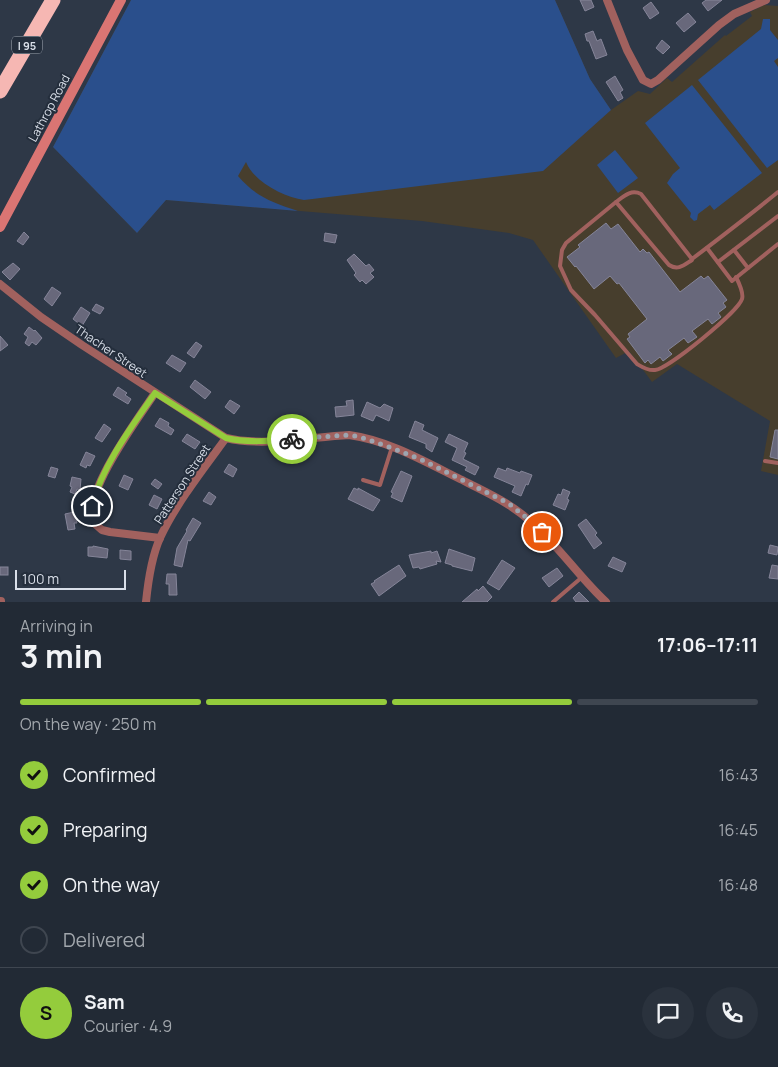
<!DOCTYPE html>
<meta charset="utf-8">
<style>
:root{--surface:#222a35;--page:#2a323d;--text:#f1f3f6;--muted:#a2a7ad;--line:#3f4650;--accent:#94cc3c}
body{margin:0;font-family:Manrope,sans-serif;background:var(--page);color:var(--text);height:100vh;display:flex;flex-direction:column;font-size:19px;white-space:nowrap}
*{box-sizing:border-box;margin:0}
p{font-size:16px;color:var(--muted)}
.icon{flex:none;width:28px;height:28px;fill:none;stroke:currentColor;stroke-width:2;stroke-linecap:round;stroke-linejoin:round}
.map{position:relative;height:602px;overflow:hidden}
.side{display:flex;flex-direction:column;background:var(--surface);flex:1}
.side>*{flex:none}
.scale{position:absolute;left:15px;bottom:12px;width:111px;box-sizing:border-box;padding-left:5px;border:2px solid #d9dfe9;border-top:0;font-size:14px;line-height:18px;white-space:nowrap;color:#d9dfe9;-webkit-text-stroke:4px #242e3c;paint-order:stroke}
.pin{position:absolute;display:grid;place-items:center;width:42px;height:42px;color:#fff;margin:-21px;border:2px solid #fff;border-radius:50%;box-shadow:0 1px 5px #0007}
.courier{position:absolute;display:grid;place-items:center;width:50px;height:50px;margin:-25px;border:4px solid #94cc3c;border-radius:50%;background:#fff;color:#222;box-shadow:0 1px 6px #0007}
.summary em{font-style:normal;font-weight:700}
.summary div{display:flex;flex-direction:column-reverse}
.summary{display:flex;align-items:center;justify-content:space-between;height:85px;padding:0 20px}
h1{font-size:32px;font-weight:700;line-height:38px}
.bar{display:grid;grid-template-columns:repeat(4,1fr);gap:8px 5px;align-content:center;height:60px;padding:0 20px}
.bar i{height:6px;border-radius:4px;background:var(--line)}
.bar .selected{background:var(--accent)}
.bar p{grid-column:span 4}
.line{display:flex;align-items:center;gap:12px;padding:0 20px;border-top:1px solid var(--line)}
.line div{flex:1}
.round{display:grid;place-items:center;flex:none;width:52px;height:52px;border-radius:26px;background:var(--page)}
ol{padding:0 20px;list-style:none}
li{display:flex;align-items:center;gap:15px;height:55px}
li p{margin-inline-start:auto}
li .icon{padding:5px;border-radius:50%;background:var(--accent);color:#111;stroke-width:4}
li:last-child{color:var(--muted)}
li i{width:28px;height:28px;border:2px solid var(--line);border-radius:50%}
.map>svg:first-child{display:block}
.education{fill:#473e2d}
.green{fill:#2a4f8c}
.building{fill:#68687b;stroke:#858599}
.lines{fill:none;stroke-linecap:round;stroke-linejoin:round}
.service{stroke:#a1615e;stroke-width:4}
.minor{stroke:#a1615e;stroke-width:8}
.secondary{stroke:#da7573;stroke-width:10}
.motorway{stroke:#f6b7b3;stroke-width:15}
.done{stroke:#9da5b0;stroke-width:5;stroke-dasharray:0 9}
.route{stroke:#94cc3c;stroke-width:6}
.labels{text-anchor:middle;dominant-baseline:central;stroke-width:4;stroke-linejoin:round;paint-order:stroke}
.shield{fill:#242e3c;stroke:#a3aab5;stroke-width:1}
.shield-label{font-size:11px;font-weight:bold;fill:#d9dfe9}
.street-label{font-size:12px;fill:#d9dfe9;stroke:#242e3c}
</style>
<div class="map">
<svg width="778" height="602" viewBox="0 0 778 602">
<rect width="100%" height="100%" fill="#2e3847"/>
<polygon class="education" points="131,0 555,0 590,79 611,110 638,91 650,94 667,78 672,82 725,35 726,36 752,16 750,12 764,5 778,6 778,475 761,471 770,421 677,364 652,382 629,351 616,358 533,240 509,233 422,221 166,200 137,233 53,147"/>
<g class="green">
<path d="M 131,0 L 555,0 L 590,79 L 611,110 L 543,171 L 304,200 C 284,197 254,182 246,162 L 238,176 C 256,197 272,202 298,211 L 166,200 L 137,233 L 53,147 Z"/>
<polygon points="763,19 770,19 770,30 778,40 778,58 774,61 778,67 778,160 767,168 698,80 761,29"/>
<polygon points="692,85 762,173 714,210 710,205 698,214 697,220 694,221 690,217 691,213 667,183 673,174 680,168 645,123"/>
<polygon points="615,150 638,178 618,193 597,165"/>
</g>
<g class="building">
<polygon points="580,0 591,0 594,7 585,11"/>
<polygon points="706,0 722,0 708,11 702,3"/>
<polygon points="651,2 659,13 650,19 643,8"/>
<polygon points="688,13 696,22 684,32 676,23"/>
<polygon points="593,31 597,41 601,39 607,55 596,59 589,41 587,41 585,34"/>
<polygon points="662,40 670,47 663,54 656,48"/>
<polygon points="615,76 623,90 620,92 623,98 618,101 606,82"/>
<polygon points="606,223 611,229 618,224 640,252 643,249 647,253 649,252 680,292 701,276 704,279 708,276 727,300 723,303 726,307 718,313 721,317 712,324 708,319 692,331 697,337 688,343 684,338 668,350 672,354 663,361 660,357 651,364 648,360 645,363 627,339 630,337 628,334 647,319 619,283 617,284 610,276 594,289 576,266 575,267 567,257 580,247 578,245"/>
<polygon points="24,232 29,237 23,245 17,241"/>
<polygon points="325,233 337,235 335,243 324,241"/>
<polygon points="354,254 366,266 369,264 374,270 370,273 374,277 366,284 362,280 360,282 354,275 356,273 347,260"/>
<polygon points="13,263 20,269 10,280 2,272"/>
<polygon points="52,287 61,293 52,306 44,299"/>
<polygon points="96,304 104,308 100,314 92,310"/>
<polygon points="81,307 90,313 82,326 73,319"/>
<polygon points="29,327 34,331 35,330 42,338 36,345 32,342 29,346 25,343 28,337 24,334"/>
<polygon points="0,336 8,345 0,351"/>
<polygon points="196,342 202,346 194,358 187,353"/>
<polygon points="172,355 186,363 180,372 166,363"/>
<polygon points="195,380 211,392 205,399 190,387"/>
<polygon points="118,387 127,393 125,395 131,399 128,404 113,395"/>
<polygon points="230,400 240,406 234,414 225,407"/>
<polygon points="353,400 354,415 336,417 335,407 347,406 346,401"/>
<polygon points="367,402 380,408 384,404 393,408 389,421 376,415 373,421 361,416"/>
<polygon points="160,418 169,423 168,426 174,430 171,435 155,426"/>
<polygon points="415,421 424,425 422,430 438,438 432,452 426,448 426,444 409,437"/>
<polygon points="104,424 111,429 102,442 95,438"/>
<polygon points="775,430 778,430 778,459 770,457"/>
<polygon points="187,434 200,442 195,449 182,441"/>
<polygon points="449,434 468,443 464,452 466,453 463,459 479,467 475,475 465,470 467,467 452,460 457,448 445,442"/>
<polygon points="86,452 95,456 90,466 87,465 86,468 80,465"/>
<polygon points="229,464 237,469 233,477 224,472"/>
<polygon points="51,467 58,469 55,478 48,476"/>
<polygon points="498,468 506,471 507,468 520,473 521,471 532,475 528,485 526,484 521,496 512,492 515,486 494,477"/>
<polygon points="401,471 412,476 402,502 391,497 393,493 391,492"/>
<polygon points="124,475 133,479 128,490 119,486"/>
<polygon points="72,477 81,479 80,490 77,489 75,494 70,492 72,487 70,486"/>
<polygon points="155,479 162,484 158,489 151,484"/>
<polygon points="354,488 358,490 358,488 380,500 373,511 348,499"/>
<polygon points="563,489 570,492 567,499 569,500 565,510 553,505 558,494 561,495"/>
<polygon points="209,492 216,497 211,505 203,501"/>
<polygon points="154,495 162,499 157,509 149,505"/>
<polygon points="74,512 77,523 74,523 75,529 68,530 65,514"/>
<polygon points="193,518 201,523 190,541 188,540 182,567 174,565 177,548 187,531 186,530"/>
<polygon points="586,519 597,533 595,535 602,543 594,549 578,525"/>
<polygon points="770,545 778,547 777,555 768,553"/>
<polygon points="93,546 108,549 107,558 88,556 88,547 93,547"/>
<polygon points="449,549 475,558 472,571 452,566 452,565 445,563"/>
<polygon points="120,550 131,551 131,560 120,559"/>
<polygon points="431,551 431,553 437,551 441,562 436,561 437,564 420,569 419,567 413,568 409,555"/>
<polygon points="613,557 626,563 622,572 608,566"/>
<polygon points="502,560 515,568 499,590 487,583"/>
<polygon points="399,565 406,576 379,596 371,584 375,582 374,581"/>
<polygon points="772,565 778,566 778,579 769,578"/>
<rect x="0" y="567" width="8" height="8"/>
<polygon points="557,568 563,576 549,587 542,578"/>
<polygon points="167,574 176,574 177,595 169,595 169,584 166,584"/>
<polygon points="483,586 492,597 487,602 462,602 477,589 478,591"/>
<polygon points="579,592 589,602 576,602 573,598"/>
</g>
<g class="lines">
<g class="service">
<path d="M 616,202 L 566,243 L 562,250 L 560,266 L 571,290 L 595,315 L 637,364 C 642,367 648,371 655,370 C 668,369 738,312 742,299 C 744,293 739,283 736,277"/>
<polyline points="707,248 732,281 778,244"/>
<polyline points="734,250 748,268"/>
<path d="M 692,259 L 641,194 C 631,189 624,196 616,202 L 669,265 C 678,271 684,265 692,260 L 692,259 C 721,237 750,215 778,192"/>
<polyline points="718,262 778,216"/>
<polyline points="765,461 778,463"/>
<polyline points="363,480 380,485 392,447"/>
<polyline points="553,602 581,578"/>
</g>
<g class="minor">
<polyline points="607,0 627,50 643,80 651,84 658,80 719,25 734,14 766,0"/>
<path d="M 0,284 L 41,317 L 82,345 L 226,438 C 263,447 310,437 349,435 C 387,440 424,461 458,478 C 484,491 509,502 530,521 C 558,545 579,577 606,602"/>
<path d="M 155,393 C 139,417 80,496 94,523 L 102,530 L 110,532 L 160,538"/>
<polyline points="1,602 1,601"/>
<path d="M 146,602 C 148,582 152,556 160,538 C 175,505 204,468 226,438"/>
</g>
<polyline class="secondary" points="0,227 121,0"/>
<polyline class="motorway" points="0,91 53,0"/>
</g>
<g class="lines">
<polyline class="done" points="292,439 349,435 360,437 392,448 422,460 508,503 532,522 542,532"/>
<path class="route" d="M 92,506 C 102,466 132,426 155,393 L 226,438 C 247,443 270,441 292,439"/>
</g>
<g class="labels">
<rect class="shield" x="12" y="36.5" width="30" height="17" rx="4"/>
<g class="shield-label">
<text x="27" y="45">I 95</text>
</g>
<g class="street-label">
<text transform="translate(49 108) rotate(-62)">Lathrop Road</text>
<text transform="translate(111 351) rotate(34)">Thacher Street</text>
<text transform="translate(182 484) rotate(-57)">Patterson Street</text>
</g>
</g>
</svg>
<div class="scale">100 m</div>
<div class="pin" style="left:542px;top:532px;background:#ea580c"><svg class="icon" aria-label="bag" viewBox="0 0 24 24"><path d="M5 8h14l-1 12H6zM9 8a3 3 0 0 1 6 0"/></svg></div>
<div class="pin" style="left:92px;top:506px;background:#1f2937"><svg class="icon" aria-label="home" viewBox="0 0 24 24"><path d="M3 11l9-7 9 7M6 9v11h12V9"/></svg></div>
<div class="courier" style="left:292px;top:439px"><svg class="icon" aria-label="bike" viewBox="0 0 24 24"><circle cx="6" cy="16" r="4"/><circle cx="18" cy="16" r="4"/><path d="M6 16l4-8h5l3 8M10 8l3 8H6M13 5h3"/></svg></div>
</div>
<section class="side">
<div class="summary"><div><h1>3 min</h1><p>Arriving in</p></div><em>17:06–17:11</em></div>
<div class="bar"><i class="selected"></i><i class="selected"></i><i class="selected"></i><i></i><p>On the way · 250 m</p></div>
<ol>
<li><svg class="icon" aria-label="check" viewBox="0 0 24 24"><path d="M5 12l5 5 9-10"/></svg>Confirmed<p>16:43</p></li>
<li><svg class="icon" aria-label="check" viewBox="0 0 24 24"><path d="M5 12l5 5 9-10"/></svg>Preparing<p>16:45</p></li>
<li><svg class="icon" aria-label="check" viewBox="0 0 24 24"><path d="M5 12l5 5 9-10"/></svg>On the way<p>16:48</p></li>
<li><i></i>Delivered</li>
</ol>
<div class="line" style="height:90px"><b class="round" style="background:var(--accent);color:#111">S</b><div><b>Sam</b><p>Courier · 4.9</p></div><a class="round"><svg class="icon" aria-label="chat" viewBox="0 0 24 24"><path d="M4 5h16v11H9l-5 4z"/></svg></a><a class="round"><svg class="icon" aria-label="phone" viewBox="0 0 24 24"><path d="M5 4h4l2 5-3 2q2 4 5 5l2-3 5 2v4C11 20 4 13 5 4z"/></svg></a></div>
</section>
